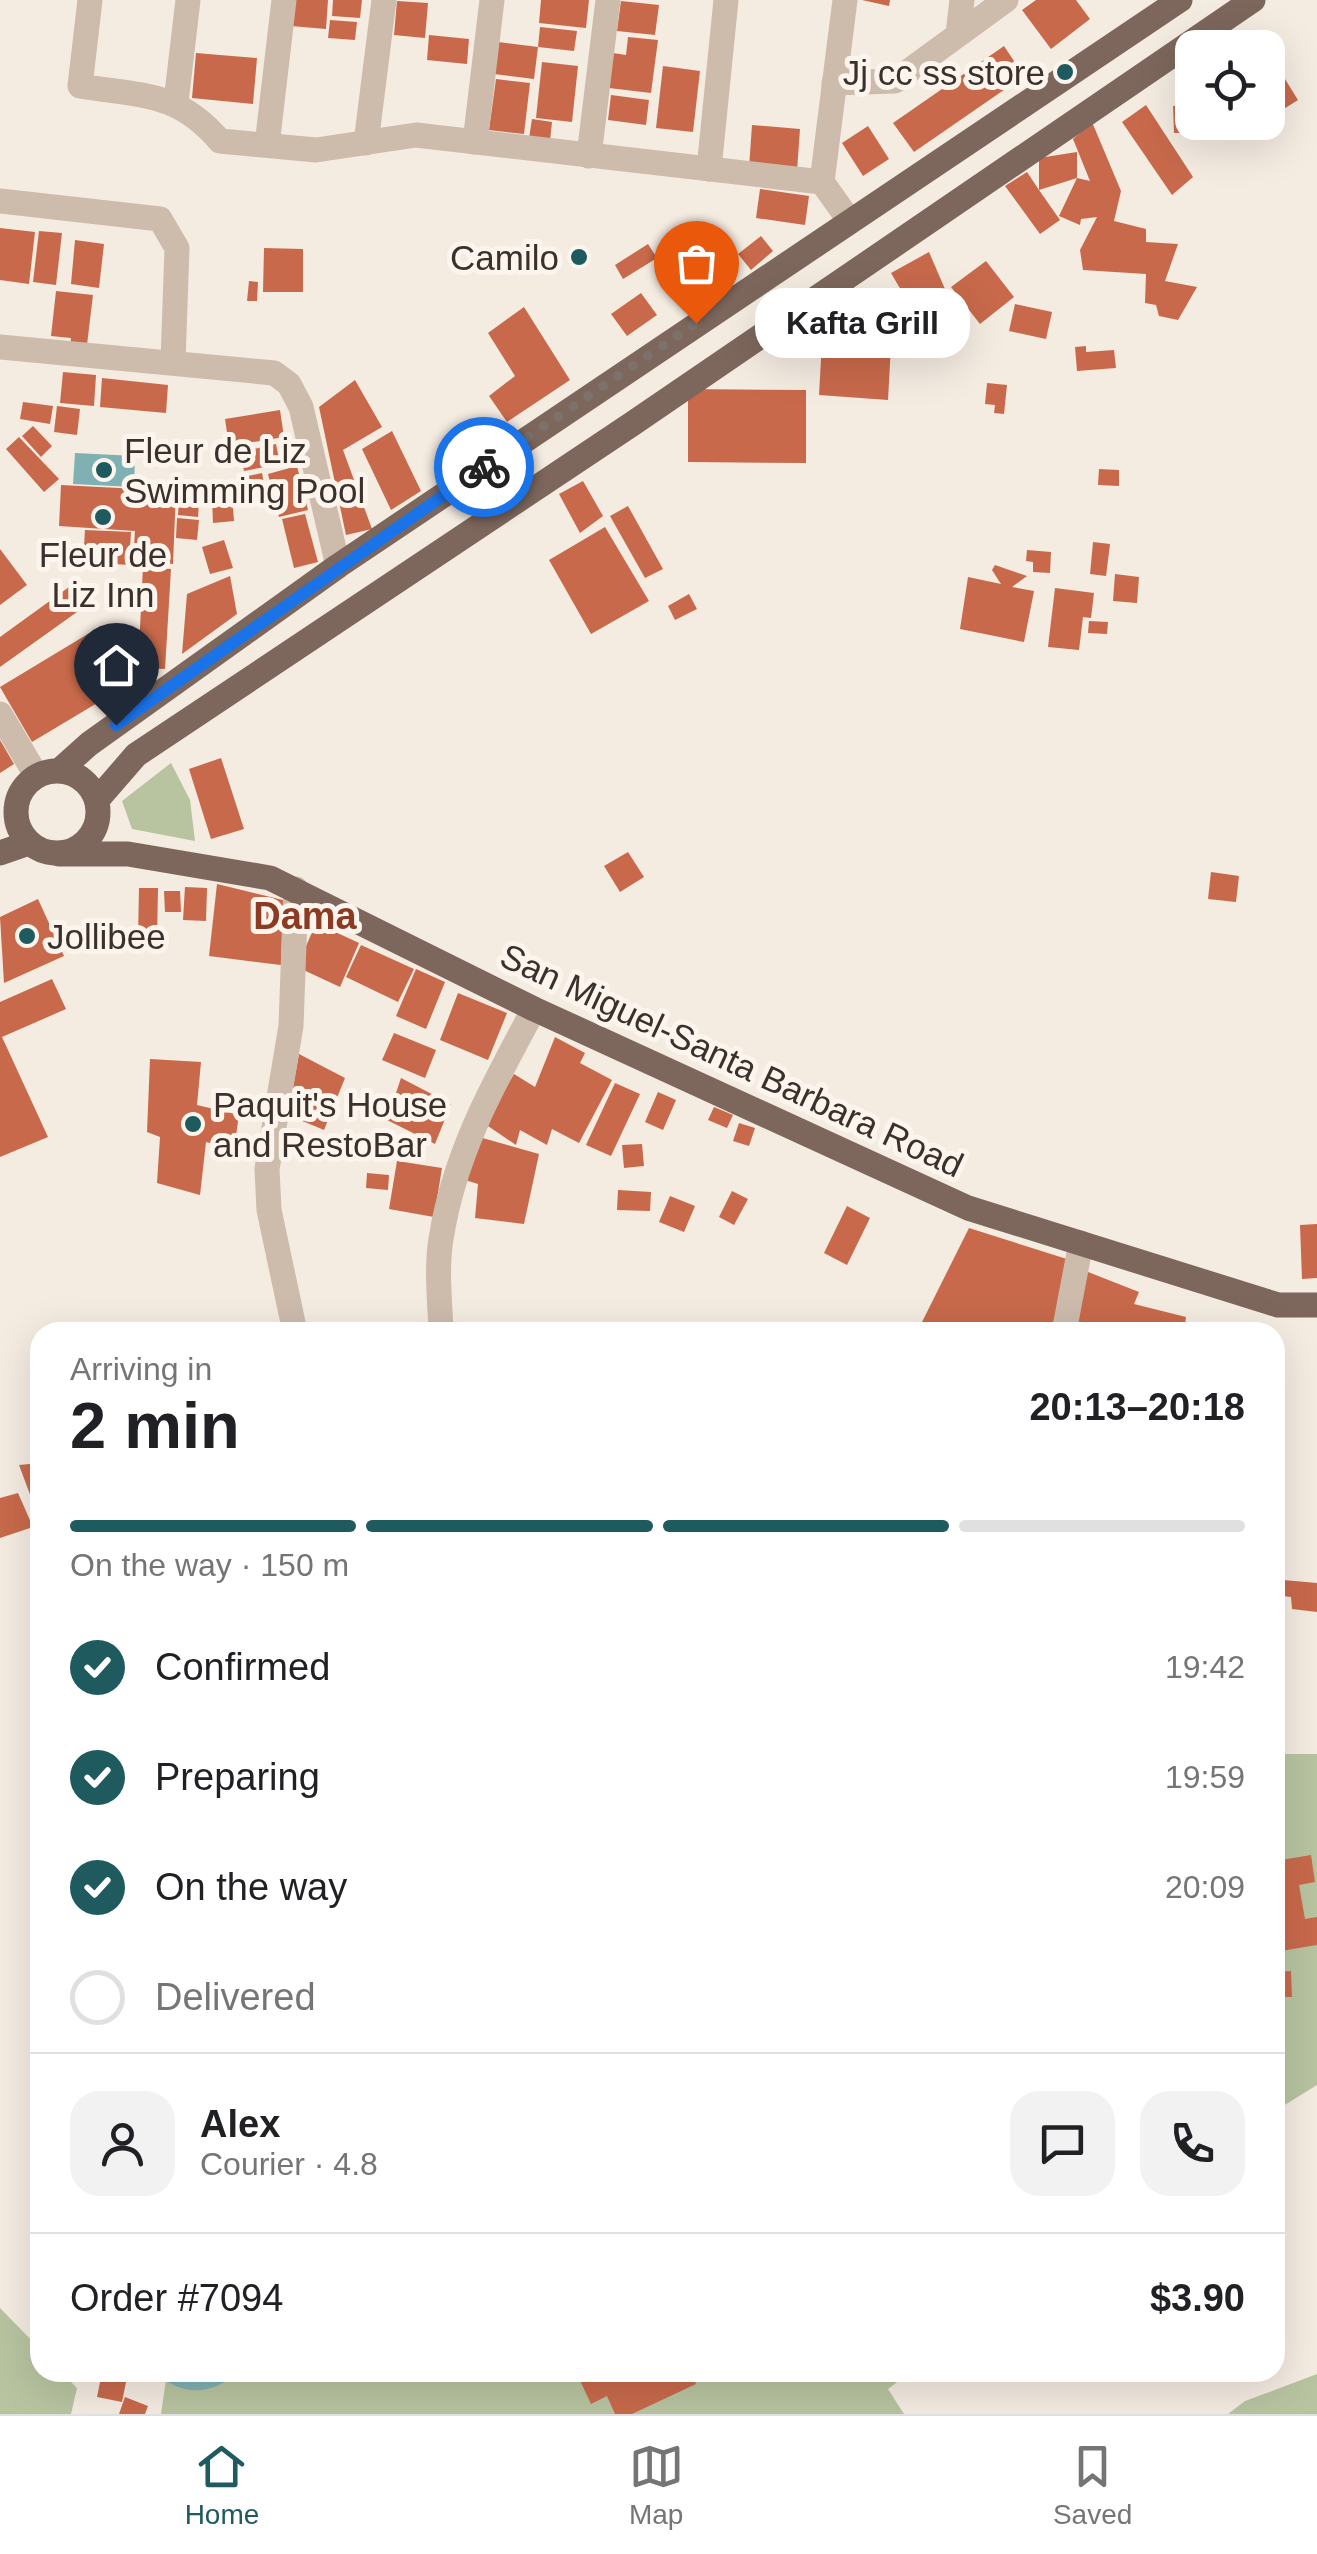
<!DOCTYPE html>
<meta charset="utf-8">
<style>
:root{--surface:#fff;--page:#f2f2f2;--text:#202124;--muted:#757577;--line:#e0e0e0;--accent:#1f5a5e}
body{margin:0;font-family:Helvetica,sans-serif;background:var(--page);color:var(--text);height:100vh;display:flex;flex-direction:column;font-size:38px;white-space:nowrap}
*{box-sizing:border-box;margin:0}
p{font-size:32px;color:var(--muted)}
.icon{flex:none;width:55px;height:55px;fill:none;stroke:currentColor;stroke-width:2;stroke-linecap:round;stroke-linejoin:round}
.map{position:relative;flex:1;overflow:hidden}
.details{position:absolute;left:30px;top:1322px;width:1255px;height:1060px;display:flex;flex-direction:column;background:var(--surface);border-radius:30px;box-shadow:0 10px 40px #0002}
.details>*{flex:none}
.fabs{position:absolute;left:1175px;top:30px;display:grid;gap:20px}
.fabs a{display:grid;place-items:center;width:110px;height:110px;border-radius:20px;background:var(--surface);box-shadow:0 10px 40px #0002;font-size:50px}
.pin{position:absolute;display:grid;place-items:center;width:85px;height:85px;color:#fff;margin:-102px -42px;border-radius:50% 50% 50% 0;rotate:-45deg;box-shadow:0 0 10px #0007}
.pin .icon{rotate:45deg}
.courier{position:absolute;display:grid;place-items:center;width:100px;height:100px;margin:-50px;border:8px solid #1a73e8;border-radius:50%;background:#fff;color:#222;box-shadow:0 2px 12px #0007}
.bubble{position:absolute;height:70px;border-radius:30px;background:var(--surface);box-shadow:0 10px 40px #0002;font-size:32px;font-weight:800;line-height:70px;text-align:center}
.summary em{font-style:normal;font-weight:800}
.summary div{display:flex;flex-direction:column-reverse}
.summary{display:flex;align-items:center;justify-content:space-between;height:170px;padding:0 40px}
h1{font-size:65px;font-weight:800;line-height:75px}
.bar{display:grid;grid-template-columns:repeat(4,1fr);gap:15px 10px;align-content:center;height:120px;padding:0 40px}
.bar i{height:12px;border-radius:8px;background:var(--line)}
.bar .active{background:var(--accent)}
.bar p{grid-column:span 4}
.line{display:flex;align-items:center;gap:25px;padding:0 40px;border-top:2px solid var(--line)}
.line div{flex:1}
.round{display:grid;place-items:center;flex:none;width:105px;height:105px;border-radius:30px;background:var(--page)}
ol{padding:0 40px;list-style:none}
li{display:flex;align-items:center;gap:30px;height:110px}
li p{margin-inline-start:auto}
li .icon{padding:10px;border-radius:50%;background:var(--accent);color:#fff;stroke-width:4}
li:last-child{color:var(--muted)}
li i{width:55px;height:55px;border:5px solid var(--line);border-radius:50%}
.menu{display:flex;justify-content:space-around;align-items:center;height:140px;border-top:2px solid var(--line);background:var(--surface);font-size:28px;color:var(--muted)}
.menu a{display:grid;justify-items:center;gap:5px}
.menu .active{color:var(--accent)}
.map>svg:first-child{display:block}
.green{fill:#b8c4a0}
.water{fill:#7fb0b2}
.building{fill:#c8694b}
.lines{fill:none;stroke-linecap:round;stroke-linejoin:round}
.minor{stroke:#cdbbac;stroke-width:25}
.major{stroke:#7d675c;stroke-width:25}
.done{stroke:#7c716b;stroke-width:10;stroke-dasharray:0 18}
.route{stroke:#1a73e8;stroke-width:12}
.poi-dot{fill:#1f5a5e;stroke:#fbf5ee;stroke-width:4}
.labels{text-anchor:middle;dominant-baseline:central;stroke-width:10;stroke-linejoin:round;paint-order:stroke}
.poi-label{font-size:35px;fill:#3b302b;stroke:#fbf5ee;text-anchor:start}
.street-label{font-size:35px;fill:#3b302b;stroke:#fbf5ee}
.neighbourhood-label{font-size:38px;font-weight:bold;fill:#8c3b22;stroke:#fbf5ee}
</style>
<div class="map">
<svg width="1317" height="2414" viewBox="0 0 1317 2414">
<rect width="100%" height="100%" fill="#f4ebe1"/>
<g class="green">
<polygon points="171,763 190,800 195,841 132,829 122,801"/>
<polygon points="1275,1754 1317,1754 1317,2085 1275,2111"/>
<polygon points="0,2308 40,2349 40,2372 62,2373 77,2388 71,2414 0,2414"/>
<polygon points="167,2373 909,2373 888,2389 904,2414 161,2414"/>
<polygon points="1317,2374 1317,2414 1228,2414 1245,2401"/>
</g>
<g class="water">
<polygon points="75,453 135,456 134,487 73,484"/>
<path d="M 167,2373 L 167,2372 L 239,2373 C 214,2391 193,2397 166,2381 Z"/>
</g>
<g class="building">
<polygon points="293,0 328,0 326,29 291,26"/>
<polygon points="333,0 362,0 360,18 332,16"/>
<polygon points="541,0 589,0 586,28 539,23"/>
<polygon points="862,0 890,0 889,6"/>
<polygon points="1036,0 1076,0 1090,19 1051,49 1022,10"/>
<polygon points="397,1 428,3 425,38 394,35"/>
<polygon points="621,1 659,5 655,35 617,31"/>
<polygon points="330,20 357,22 355,40 328,38"/>
<polygon points="540,27 577,31 574,51 538,47 534,79 494,74 498,42 538,47"/>
<polygon points="429,35 469,39 467,64 427,60"/>
<polygon points="628,37 658,40 651,93 609,88 613,53 626,55"/>
<polygon points="1004,46 1024,76 914,152 893,123"/>
<polygon points="196,53 257,58 253,104 192,98"/>
<polygon points="542,62 578,66 572,122 536,118"/>
<polygon points="663,66 700,71 693,132 656,128"/>
<polygon points="496,79 530,83 524,134 489,130"/>
<polygon points="1285,79 1298,100 1279,112 1268,90"/>
<polygon points="611,95 649,100 646,125 608,120"/>
<polygon points="1146,105 1193,177 1172,195 1122,122"/>
<polygon points="1192,105 1192,122 1207,122 1207,132 1174,133 1173,106"/>
<polygon points="532,119 552,122 550,141 529,138"/>
<polygon points="1092,122 1121,191 1114,221 1146,229 1146,242 1178,244 1165,281 1197,287 1178,320 1159,316 1156,305 1145,303 1146,274 1083,270 1080,250 1097,217 1081,219 1080,225 1059,216 1077,178 1090,181 1073,139"/>
<polygon points="752,125 800,129 797,171 749,168"/>
<polygon points="868,126 889,159 863,176 842,143"/>
<polygon points="1077,152 1077,178 1039,190 1060,220 1040,234 1005,186 1027,172 1039,190 1039,158"/>
<polygon points="760,189 809,196 805,225 756,218"/>
<polygon points="0,228 35,232 29,284 0,280"/>
<polygon points="39,231 62,233 56,285 33,282"/>
<polygon points="761,236 773,251 751,270 738,254"/>
<polygon points="75,240 104,244 99,288 71,284"/>
<polygon points="648,244 657,258 623,279 615,265"/>
<polygon points="264,248 303,249 303,292 263,292"/>
<polygon points="929,252 945,289 912,309 891,273"/>
<polygon points="986,261 1014,297 980,324 951,287"/>
<polygon points="249,281 258,282 257,301 247,301"/>
<polygon points="56,291 93,295 86,353 70,351 71,338 51,336"/>
<polygon points="641,293 657,315 627,336 611,314"/>
<polygon points="1015,304 1052,312 1046,339 1009,331"/>
<polygon points="824,305 893,309 888,400 819,395"/>
<polygon points="524,307 570,380 507,422 489,396 515,376 488,333"/>
<polygon points="1086,346 1086,352 1114,350 1116,368 1077,371 1075,347"/>
<polygon points="63,372 96,375 94,406 60,403"/>
<polygon points="102,378 168,385 166,413 100,407"/>
<polygon points="355,380 382,427 343,450 372,529 346,535 319,407"/>
<polygon points="987,383 1007,385 1004,414 994,413 995,405 985,404"/>
<polygon points="688,389 806,390 806,463 688,462"/>
<polygon points="23,402 53,406 50,424 20,419"/>
<polygon points="57,406 80,409 77,435 54,432"/>
<polygon points="280,410 284,437 229,446 225,419"/>
<polygon points="33,426 52,446 41,457 22,436"/>
<polygon points="392,431 421,491 391,510 362,449"/>
<polygon points="19,437 59,479 44,492 6,449"/>
<polygon points="276,444 280,464 244,471 240,452"/>
<polygon points="297,466 308,510 279,517 268,474"/>
<polygon points="1099,469 1119,470 1119,486 1098,485"/>
<polygon points="262,473 267,500 245,505 239,478"/>
<polygon points="583,481 603,516 580,533 559,494"/>
<polygon points="61,485 176,491 173,564 133,562 135,531 59,526"/>
<polygon points="232,495 234,521 213,523 212,498"/>
<polygon points="179,499 199,500 198,517 178,515"/>
<polygon points="628,506 663,569 645,578 610,516"/>
<polygon points="305,514 318,562 294,568 282,519"/>
<polygon points="177,518 199,520 197,540 176,538"/>
<polygon points="605,527 649,601 591,634 549,560"/>
<polygon points="85,530 131,532 129,565 83,562"/>
<polygon points="224,540 233,568 210,574 202,547"/>
<polygon points="1093,542 1110,544 1106,576 1090,574"/>
<polygon points="0,549 27,585 0,605"/>
<polygon points="1027,550 1051,552 1050,573 1033,572 1033,562 1026,561"/>
<polygon points="995,565 1027,576 1012,587 1034,591 1024,642 960,629 968,577 1001,584 992,570"/>
<polygon points="143,567 171,569 165,669 138,668"/>
<polygon points="1115,574 1139,577 1137,603 1113,601"/>
<polygon points="230,576 237,614 182,654 187,594"/>
<polygon points="76,582 91,602 0,667 0,637"/>
<polygon points="1055,588 1094,593 1091,618 1083,617 1079,650 1048,647"/>
<polygon points="689,594 697,609 675,620 668,606"/>
<polygon points="1089,621 1108,622 1107,634 1088,633"/>
<polygon points="101,626 134,681 32,742 0,687"/>
<polygon points="0,740 14,764 0,773"/>
<polygon points="221,758 244,829 211,839 189,769"/>
<polygon points="628,852 644,877 620,892 604,866"/>
<polygon points="1211,872 1239,876 1236,902 1208,899"/>
<polygon points="217,884 283,900 281,965 209,956"/>
<polygon points="185,887 207,888 206,921 183,920"/>
<polygon points="139,888 158,888 157,939 138,938"/>
<polygon points="164,891 180,891 181,912 165,912"/>
<polygon points="38,899 64,956 4,983 0,917"/>
<polygon points="316,923 359,943 340,987 297,967"/>
<polygon points="361,945 414,969 398,1002 346,977"/>
<polygon points="416,969 445,982 426,1029 396,1016"/>
<polygon points="52,979 66,1009 2,1037 48,1137 0,1157 0,1002"/>
<polygon points="458,993 507,1013 488,1060 440,1040"/>
<polygon points="394,1033 436,1050 425,1078 382,1060"/>
<polygon points="555,1037 585,1053 580,1063 612,1080 579,1143 552,1129 547,1145 520,1130 516,1145 485,1124 514,1074 535,1087"/>
<polygon points="299,1054 345,1078 324,1130 288,1115"/>
<polygon points="150,1059 201,1062 197,1105 239,1115 234,1149 206,1142 200,1195 157,1183 160,1137 147,1132"/>
<polygon points="401,1078 451,1104 435,1144 387,1120"/>
<polygon points="615,1083 640,1094 611,1156 586,1145"/>
<polygon points="658,1092 676,1100 663,1130 645,1122"/>
<polygon points="714,1107 733,1115 727,1128 708,1120"/>
<polygon points="739,1123 755,1128 749,1146 733,1141"/>
<polygon points="379,1137 418,1139 418,1158 378,1157"/>
<polygon points="479,1137 539,1154 524,1224 475,1218 478,1184 465,1180"/>
<polygon points="642,1144 644,1166 624,1168 622,1145"/>
<polygon points="397,1161 442,1168 434,1217 389,1209"/>
<polygon points="367,1173 389,1175 388,1190 366,1188"/>
<polygon points="618,1190 651,1192 650,1211 617,1210"/>
<polygon points="732,1191 748,1199 734,1225 719,1217"/>
<polygon points="670,1196 695,1206 684,1232 659,1222"/>
<polygon points="847,1206 870,1218 847,1265 824,1253"/>
<polygon points="1317,1224 1317,1278 1302,1279 1300,1225"/>
<polygon points="969,1228 1070,1260 1051,1332 917,1332"/>
<polygon points="1083,1270 1139,1292 1134,1304 1186,1317 1184,1332 1075,1332"/>
<polygon points="40,1463 40,1521 19,1465"/>
<polygon points="18,1493 33,1527 0,1538 0,1498"/>
<polygon points="1283,1580 1317,1583 1317,1612 1292,1609 1291,1597 1282,1596"/>
<polygon points="1311,1855 1315,1882 1299,1885 1305,1919 1317,1917 1317,1945 1275,1952 1275,1861"/>
<polygon points="1291,1971 1292,1997 1275,1997 1275,1972"/>
<polygon points="102,2372 128,2372 122,2402 97,2397"/>
<polygon points="576,2372 691,2372 696,2384 632,2414 615,2414 607,2396 591,2404"/>
<polygon points="125,2397 148,2406 145,2414 119,2414"/>
</g>
<g class="lines">
<g class="minor">
<path d="M 90,0 L 80,86 C 141,96 177,91 220,141 L 316,150 L 416,135 L 822,182 L 849,220"/>
<polyline points="958,34 962,0"/>
<polyline points="834,83 895,81 1006,0"/>
<polyline points="176,102 188,0"/>
<polyline points="475,142 492,0"/>
<polyline points="366,143 384,0"/>
<polyline points="267,145 284,0"/>
<polyline points="589,156 608,0"/>
<polyline points="709,169 726,0"/>
<polyline points="822,182 845,0"/>
<polyline points="0,201 160,219 177,248 173,362"/>
<polyline points="0,347 274,373 289,384 301,407 338,566"/>
<polyline points="0,714 36,775"/>
<polyline points="295,1332 269,1210 267,1169 291,1026 296,889"/>
<path d="M 441,1332 C 440,1302 436,1269 441,1239 C 454,1154 494,1083 534,1009"/>
<polyline points="1064,1332 1081,1243"/>
</g>
<g class="major">
<polyline points="60,770 89,744 338,566 1180,0"/>
<circle cx="57" cy="812" r="41"/>
<polyline points="97,800 136,755 632,424 1253,0"/>
<polyline points="0,853 29,843"/>
<polyline points="59,854 128,854 270,878 534,1009 968,1208 1278,1305 1317,1305"/>
</g>
</g>
<g class="lines">
<polyline class="done" points="484,467 696,323"/>
<polyline class="route" points="116,725 484,467"/>
</g>
<g class="poi-dot">
<circle cx="1065" cy="72" r="10"/>
<circle cx="579" cy="257" r="10"/>
<circle cx="104" cy="470" r="10"/>
<circle cx="103" cy="517" r="10"/>
<circle cx="27" cy="936" r="10"/>
<circle cx="193" cy="1124" r="10"/>
</g>
<g class="labels">
<g class="poi-label">
<text x="1045" y="72" text-anchor="end">Jj cc ss store</text>
<text x="559" y="257" text-anchor="end">Camilo</text>
<text x="124" y="450">Fleur de Liz<tspan x="124" dy="40">Swimming Pool</tspan></text>
<text x="103" y="554" text-anchor="middle">Fleur de<tspan x="103" dy="40">Liz Inn</tspan></text>
<text x="47" y="936">Jollibee</text>
<text x="213" y="1104">Paquit's House<tspan x="213" dy="40">and RestoBar</tspan></text>
</g>
<g class="street-label">
<text transform="translate(732 1060) rotate(25)">San Miguel-Santa Barbara Road</text>
</g>
<g class="neighbourhood-label">
<text x="305" y="916">Dama</text>
</g>
</g>
</svg>
<div class="fabs">
<a><svg class="icon" aria-label="locate" viewBox="0 0 24 24"><circle cx="12" cy="12" r="6"/><path d="M12 2v4M12 18v4M2 12h4M18 12h4"/></svg></a>
</div>
<div class="pin" style="left:696px;top:323px;background:#ea580c"><svg class="icon" aria-label="bag" viewBox="0 0 24 24"><path d="M5 8h14l-1 12H6zM9 8a3 3 0 0 1 6 0"/></svg></div>
<div class="pin" style="left:116px;top:725px;background:#1f2937"><svg class="icon" aria-label="home" viewBox="0 0 24 24"><path d="M3 11l9-7 9 7M6 9v11h12V9"/></svg></div>
<div class="courier" style="left:484px;top:467px"><svg class="icon" aria-label="bike" viewBox="0 0 24 24"><circle cx="6" cy="16" r="4"/><circle cx="18" cy="16" r="4"/><path d="M6 16l4-8h5l3 8M10 8l3 8H6M13 5h3"/></svg></div>
<div class="bubble" style="left:755px;top:288px;width:215px">Kafta Grill</div>
<section class="details">
<div class="summary"><div><h1>2 min</h1><p>Arriving in</p></div><em>20:13–20:18</em></div>
<div class="bar"><i class="active"></i><i class="active"></i><i class="active"></i><i></i><p>On the way · 150 m</p></div>
<ol>
<li><svg class="icon" aria-label="check" viewBox="0 0 24 24"><path d="M5 12l5 5 9-10"/></svg>Confirmed<p>19:42</p></li>
<li><svg class="icon" aria-label="check" viewBox="0 0 24 24"><path d="M5 12l5 5 9-10"/></svg>Preparing<p>19:59</p></li>
<li><svg class="icon" aria-label="check" viewBox="0 0 24 24"><path d="M5 12l5 5 9-10"/></svg>On the way<p>20:09</p></li>
<li><i></i>Delivered</li>
</ol>
<div class="line" style="height:180px"><a class="round"><svg class="icon" aria-label="person" viewBox="0 0 24 24"><circle cx="12" cy="8" r="4"/><path d="M4 21q1-7 8-7t8 7"/></svg></a><div><b>Alex</b><p>Courier · 4.8</p></div><a class="round"><svg class="icon" aria-label="chat" viewBox="0 0 24 24"><path d="M4 5h16v11H9l-5 4z"/></svg></a><a class="round"><svg class="icon" aria-label="phone" viewBox="0 0 24 24"><path d="M5 4h4l2 5-3 2q2 4 5 5l2-3 5 2v4C11 20 4 13 5 4z"/></svg></a></div>
<div class="line" style="height:130px"><div>Order #7094</div><b>$3.90</b></div>
</section>
</div>
<nav class="menu">
<a class="active"><svg class="icon" aria-label="home" viewBox="0 0 24 24"><path d="M3 11l9-7 9 7M6 9v11h12V9"/></svg>Home</a>
<a><svg class="icon" aria-label="map" viewBox="0 0 24 24"><path d="M3 6l6-2 6 2 6-2v14l-6 2-6-2-6 2zM9 4v14M15 6v14"/></svg>Map</a>
<a><svg class="icon" aria-label="saved" viewBox="0 0 24 24"><path d="M7 4h10v16l-5-4-5 4z"/></svg>Saved</a>
</nav>
